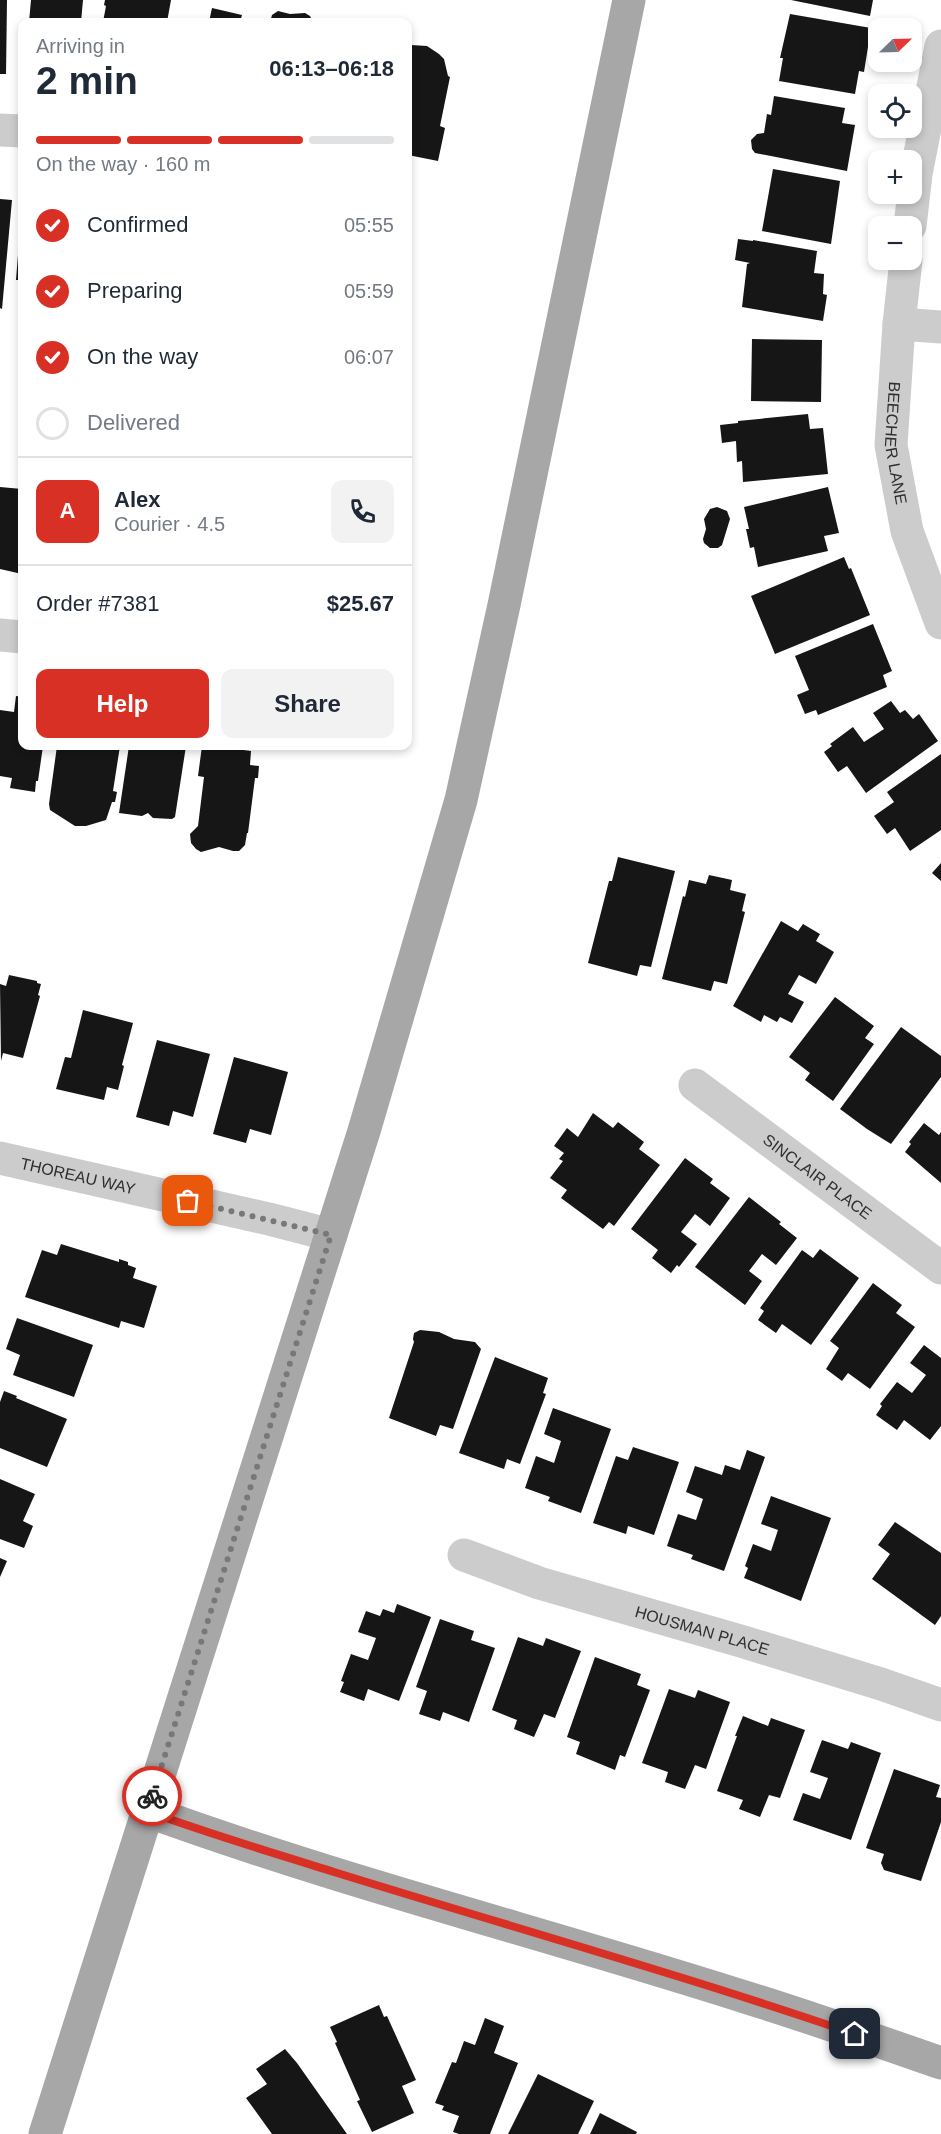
<!DOCTYPE html>
<meta charset="utf-8">
<style>
:root{--surface:#fff;--page:#f2f2f3;--text:#1f2937;--muted:#747a83;--line:#e0e1e3;--accent:#d93025}
body{margin:0;font-family:Helvetica,sans-serif;background:var(--page);color:var(--text);height:100vh;display:flex;flex-direction:column;font-size:22px;white-space:nowrap}
*{box-sizing:border-box;margin:0}
p{font-size:20px;color:var(--muted)}
.icon{flex:none;width:33px;height:33px;fill:none;stroke:currentColor;stroke-width:2;stroke-linecap:round;stroke-linejoin:round}
.map{position:relative;flex:1;overflow:hidden}
.sheet{position:absolute;left:18px;top:18px;width:394px;height:732px;display:flex;flex-direction:column;background:var(--surface);border-radius:12px;box-shadow:0 3px 9px #0003}
.sheet>*{flex:none}
.needle{width:39px;rotate:67deg}
.buttons{position:absolute;left:868px;top:18px;display:grid;gap:12px}
.buttons a{display:grid;place-items:center;width:54px;height:54px;border-radius:12px;background:var(--surface);box-shadow:0 3px 9px #0003;font-size:30px}
.pin{position:absolute;display:grid;place-items:center;width:51px;height:51px;color:#fff;margin:-26px;border-radius:12px;box-shadow:0 3px 9px #0006}
.courier{position:absolute;display:grid;place-items:center;width:60px;height:60px;margin:-30px;border:4px solid #d93025;border-radius:50%;background:#fff;color:#222;box-shadow:0 2px 8px #0007}
.head em{font-style:normal;font-weight:700}
.head div{display:flex;flex-direction:column-reverse}
.head{display:flex;align-items:center;justify-content:space-between;height:102px;padding:0 18px}
h1{font-size:39px;font-weight:700;line-height:45px}
.bar{display:grid;grid-template-columns:repeat(4,1fr);gap:9px 6px;align-content:center;height:72px;padding:0 18px}
.bar i{height:8px;border-radius:4px;background:var(--line)}
.bar .selected{background:var(--accent)}
.bar p{grid-column:span 4}
.line{display:flex;align-items:center;gap:15px;padding:0 18px;border-top:2px solid var(--line)}
.line div{flex:1}
.round{display:grid;place-items:center;flex:none;width:63px;height:63px;border-radius:12px;background:var(--page)}
ol{padding:0 18px;list-style:none}
li{display:flex;align-items:center;gap:18px;height:66px}
li p{margin-inline-start:auto}
li .icon{padding:6px;border-radius:50%;background:var(--accent);color:#fff;stroke-width:4}
li:last-child{color:var(--muted)}
li i{width:33px;height:33px;border:3px solid var(--line);border-radius:50%}
.action{display:flex;gap:12px;margin-top:auto;padding:12px 18px}
.action a{flex:1;height:69px;border-radius:12px;background:var(--accent);color:#fff;font-size:24px;font-weight:700;line-height:69px;text-align:center}
.action a+a{background:var(--page);color:var(--text)}
.map>svg:first-child{display:block}
.building{fill:#161616}
.lines{fill:none;stroke-linecap:round;stroke-linejoin:round}
.minor{stroke:#ccc;stroke-width:33}
.major{stroke:#a7a7a7;stroke-width:33}
.done{stroke:#787878;stroke-width:6;stroke-dasharray:0 10.8}
.route{stroke:#d93025;stroke-width:8}
.labels{text-anchor:middle;dominant-baseline:central;stroke-width:6;stroke-linejoin:round;paint-order:stroke}
.street-label{font-size:16px;fill:#2f2f2f;stroke:#fff}
</style>
<div class="map">
<svg width="941" height="2134" viewBox="0 0 941 2134">
<rect width="100%" height="100%" fill="#fff"/>
<g class="building">
<polygon points="0,0 7,0 6,74 0,74"/>
<polygon points="31,0 83,0 81,22 29,22"/>
<polygon points="105,0 171,0 167,22 103,22 106,6 104,5"/>
<polygon points="791,0 873,0 870,16"/>
<polygon points="212,8 242,15 240,22 209,22"/>
<polygon points="278,11 290,14 305,13 310,16 313,22 270,22 272,15"/>
<polygon points="790,14 871,28 864,72 859,71 855,94 779,81 783,58 780,58"/>
<polygon points="342,18 345,18 356,22 335,22"/>
<polygon points="377,18 386,18 392,22 356,22 359,20 370,21"/>
<polygon points="21,43 22,43 22,78 18,77"/>
<polygon points="411,45 427,46 439,54 444,59 448,76 450,77 440,126 445,128 438,161 408,155 408,47"/>
<polygon points="774,96 845,108 842,123 855,125 847,171 755,153 752,149 751,140 757,134 764,133 767,114 771,115"/>
<polygon points="773,169 840,181 831,244 762,231"/>
<polygon points="0,199 12,200 2,309 0,308"/>
<polygon points="21,217 22,217 22,292 18,291 19,280 16,280"/>
<polygon points="738,239 753,241 753,240 817,251 814,273 824,274 823,294 827,295 823,321 742,307 747,264 750,263 735,260"/>
<polygon points="752,339 822,340 821,402 751,401"/>
<polygon points="808,414 810,429 823,428 828,474 743,482 742,461 737,462 736,441 722,443 720,425 738,423 738,421"/>
<polygon points="0,487 22,489 22,574 0,569"/>
<polygon points="828,487 839,533 824,536 828,551 758,567 754,547 750,548 746,529 749,529 744,507"/>
<polygon points="717,507 727,511 730,519 722,545 718,548 710,548 704,543 703,539 706,529 704,519 710,509"/>
<polygon points="844,557 849,569 851,568 870,615 775,654 751,596"/>
<polygon points="873,624 892,671 883,675 887,687 818,715 816,710 805,714 797,695 809,690 795,656"/>
<polygon points="16,696 22,697 22,746 43,746 38,781 36,781 35,792 10,788 12,778 0,776 0,710 14,712"/>
<polygon points="891,701 900,713 905,710 913,719 919,714 938,741 866,793 847,766 838,772 824,752 832,746 830,744 853,727 864,742 884,729 873,713"/>
<polygon points="57,746 120,746 113,791 117,792 115,802 112,802 106,820 86,826 75,826 50,810 49,804"/>
<polygon points="129,746 186,746 175,817 172,819 153,818 148,813 142,816 119,813"/>
<polygon points="202,746 227,746 236,747 236,749 251,751 250,765 259,766 258,778 255,778 248,833 247,833 245,845 239,851 233,851 219,847 201,852 196,849 191,843 190,834 198,826 204,777 198,776"/>
<polygon points="941,754 941,830 910,851 895,828 887,834 874,816 894,802 887,792"/>
<polygon points="618,857 675,871 651,967 640,965 637,976 588,963 609,881 612,881"/>
<polygon points="941,863 941,881 932,873"/>
<polygon points="709,875 732,880 730,890 746,894 742,911 745,912 727,984 714,981 711,991 662,979 683,896 685,897 689,880 706,884"/>
<polygon points="781,921 798,931 803,924 820,934 816,941 834,952 816,984 799,975 788,994 804,1002 792,1023 780,1017 777,1022 764,1015 761,1022 733,1006"/>
<polygon points="9,975 37,981 37,983 41,984 38,995 40,996 23,1058 3,1053 1,1061 0,984 6,986"/>
<polygon points="835,997 874,1026 865,1038 874,1044 833,1101 805,1080 810,1073 789,1057"/>
<polygon points="83,1010 133,1023 122,1065 124,1066 118,1090 107,1087 104,1100 56,1089 65,1057 71,1058"/>
<polygon points="901,1027 941,1056 941,1077 891,1144 867,1129 840,1109"/>
<polygon points="157,1040 210,1054 193,1117 173,1111 169,1126 136,1117"/>
<polygon points="234,1057 288,1072 271,1135 250,1129 246,1143 213,1134"/>
<polygon points="593,1113 613,1128 618,1122 644,1142 639,1149 660,1165 614,1226 609,1222 603,1229 561,1198 567,1190 550,1178 563,1161 559,1159 564,1153 554,1146 567,1128 578,1137"/>
<polygon points="924,1123 939,1135 941,1132 941,1183 905,1152 911,1144 909,1142"/>
<polygon points="685,1158 713,1179 710,1183 730,1198 710,1226 695,1214 681,1232 697,1244 679,1267 677,1265 671,1273 652,1258 658,1250 631,1229"/>
<polygon points="749,1197 781,1222 779,1224 797,1238 776,1265 762,1254 749,1271 762,1281 745,1305 695,1267"/>
<polygon points="61,1244 119,1262 119,1259 128,1262 128,1265 136,1268 133,1278 157,1286 144,1328 121,1321 119,1328 25,1297 42,1250 57,1255"/>
<polygon points="820,1249 859,1278 811,1345 782,1324 776,1333 758,1320 764,1311 760,1308 802,1250 813,1258"/>
<polygon points="873,1283 902,1305 896,1313 915,1327 870,1389 848,1373 842,1381 826,1369 839,1348 830,1341"/>
<polygon points="17,1318 93,1345 74,1397 13,1375 20,1355 6,1349"/>
<polygon points="420,1330 439,1332 454,1339 475,1342 481,1349 453,1429 440,1425 436,1436 389,1418 414,1342 413,1339 414,1333"/>
<polygon points="924,1345 941,1358 941,1426 930,1440 904,1420 897,1430 876,1415 882,1406 880,1404 897,1382 912,1393 926,1375 910,1363"/>
<polygon points="495,1357 548,1378 543,1393 546,1394 520,1464 507,1459 504,1469 459,1453"/>
<polygon points="4,1391 17,1396 16,1398 67,1419 47,1467 0,1448 0,1402"/>
<polygon points="553,1408 611,1429 581,1513 548,1501 550,1497 525,1488 536,1456 554,1463 561,1441 544,1434"/>
<polygon points="633,1447 679,1462 654,1535 628,1526 626,1534 593,1523 616,1456 628,1460"/>
<polygon points="747,1450 765,1457 724,1571 691,1559 693,1555 667,1546 678,1514 696,1520 703,1499 686,1492 695,1466 722,1475 725,1465 740,1470"/>
<polygon points="0,1479 35,1494 23,1521 33,1526 24,1548 0,1539"/>
<polygon points="771,1496 831,1518 801,1601 744,1578 748,1568 745,1566 753,1544 771,1551 778,1530 761,1524"/>
<polygon points="895,1522 941,1553 941,1616 935,1625 872,1579 890,1554 878,1545"/>
<polygon points="0,1558 7,1561 0,1577"/>
<polygon points="397,1604 431,1617 399,1701 368,1689 364,1701 340,1692 344,1682 341,1681 351,1654 368,1660 376,1638 358,1632 366,1611 380,1616 383,1609 394,1613"/>
<polygon points="440,1619 474,1631 471,1640 495,1648 469,1722 443,1712 440,1721 419,1714 427,1691 416,1687"/>
<polygon points="518,1637 543,1646 546,1638 581,1651 555,1718 544,1714 534,1737 514,1729 517,1720 492,1710"/>
<polygon points="595,1657 641,1674 637,1685 650,1690 625,1757 620,1755 615,1770 576,1754 580,1742 567,1737"/>
<polygon points="669,1689 695,1698 698,1690 730,1702 706,1769 695,1765 685,1789 665,1782 668,1772 642,1763"/>
<polygon points="743,1716 768,1726 771,1718 805,1730 780,1798 769,1795 760,1817 739,1809 743,1800 717,1791 737,1736 735,1736"/>
<polygon points="822,1740 848,1749 851,1742 881,1753 851,1840 793,1820 803,1793 820,1799 828,1778 810,1772"/>
<polygon points="894,1769 940,1785 936,1797 941,1798 941,1822 921,1881 884,1870 881,1863 884,1854 866,1848"/>
<polygon points="379,2005 384,2017 387,2016 416,2080 402,2086 414,2113 372,2132 357,2101 360,2100 335,2043 337,2042 330,2027"/>
<polygon points="485,2018 504,2026 494,2053 518,2063 490,2134 459,2134 453,2132 459,2116 442,2110 444,2106 435,2103 452,2062 456,2063 464,2041 475,2045"/>
<polygon points="285,2049 297,2063 347,2134 272,2134 246,2098 267,2084 256,2069"/>
<polygon points="538,2074 594,2101 578,2134 508,2134"/>
<polygon points="600,2113 637,2132 636,2134 590,2134"/>
</g>
<g class="lines">
<g class="minor">
<polyline points="0,130 22,131"/>
<polyline points="910,226 916,174 941,46"/>
<path id="s1" d="M 906,260 L 899,324 L 891,445 L 907,531 L 941,623"/>
<polyline points="899,324 941,327"/>
<polyline points="0,635 22,637"/>
<path id="s2" d="M 695,1085 L 941,1268"/>
<path id="s3" d="M 0,1158 L 269,1219 L 331,1235"/>
<path id="s4" d="M 464,1555 L 539,1583 L 744,1642 L 881,1684 L 941,1705"/>
</g>
<g class="major">
<path d="M 147,1811 C 345,1883 548,1934 748,1998 C 813,2018 877,2041 941,2063"/>
<polyline points="45,2134 364,1131 461,800 504,605 629,0"/>
</g>
</g>
<g class="lines">
<polyline class="done" points="152,1796 331,1235 188,1201"/>
<path class="route" d="M 152,1796 L 147,1811 C 209,1834 271,1852 334,1872 C 508,1926 683,1975 855,2034"/>
</g>
<g class="labels">
<g class="street-label">
<text stroke="none"><textPath href="#s1" startOffset="184">BEECHER LANE</textPath></text>
<text stroke="none"><textPath href="#s3" startOffset="80">THOREAU WAY</textPath></text>
<text stroke="none"><textPath href="#s2" startOffset="153">SINCLAIR PLACE</textPath></text>
<text stroke="none"><textPath href="#s4" startOffset="250">HOUSMAN PLACE</textPath></text>
</g>
</g>
</svg>
<div class="buttons">
<a><svg class="needle" viewBox="-14 -14 28 28"><path d="M0-13l5 13h-10z" fill="#e53935"/><path d="M0 13l5-13h-10z" fill="#747a83"/></svg></a>
<a><svg class="icon" aria-label="locate" viewBox="0 0 24 24"><circle cx="12" cy="12" r="6"/><path d="M12 2v4M12 18v4M2 12h4M18 12h4"/></svg></a>
<a>+</a>
<a>−</a>
</div>
<div class="pin" style="left:188px;top:1201px;background:#ea580c"><svg class="icon" aria-label="bag" viewBox="0 0 24 24"><path d="M5 8h14l-1 12H6zM9 8a3 3 0 0 1 6 0"/></svg></div>
<div class="pin" style="left:855px;top:2034px;background:#1f2937"><svg class="icon" aria-label="home" viewBox="0 0 24 24"><path d="M3 11l9-7 9 7M6 9v11h12V9"/></svg></div>
<div class="courier" style="left:152px;top:1796px"><svg class="icon" aria-label="bike" viewBox="0 0 24 24"><circle cx="6" cy="16" r="4"/><circle cx="18" cy="16" r="4"/><path d="M6 16l4-8h5l3 8M10 8l3 8H6M13 5h3"/></svg></div>
<section class="sheet">
<div class="head"><div><h1>2 min</h1><p>Arriving in</p></div><em>06:13–06:18</em></div>
<div class="bar"><i class="selected"></i><i class="selected"></i><i class="selected"></i><i></i><p>On the way · 160 m</p></div>
<ol>
<li><svg class="icon" aria-label="check" viewBox="0 0 24 24"><path d="M5 12l5 5 9-10"/></svg>Confirmed<p>05:55</p></li>
<li><svg class="icon" aria-label="check" viewBox="0 0 24 24"><path d="M5 12l5 5 9-10"/></svg>Preparing<p>05:59</p></li>
<li><svg class="icon" aria-label="check" viewBox="0 0 24 24"><path d="M5 12l5 5 9-10"/></svg>On the way<p>06:07</p></li>
<li><i></i>Delivered</li>
</ol>
<div class="line" style="height:108px"><b class="round" style="background:var(--accent);color:#fff">A</b><div><b>Alex</b><p>Courier · 4.5</p></div><a class="round"><svg class="icon" aria-label="phone" viewBox="0 0 24 24"><path d="M5 4h4l2 5-3 2q2 4 5 5l2-3 5 2v4C11 20 4 13 5 4z"/></svg></a></div>
<div class="line" style="height:78px"><div>Order #7381</div><b>$25.67</b></div>
<div class="action"><a>Help</a><a>Share</a></div>
</section>
</div>
